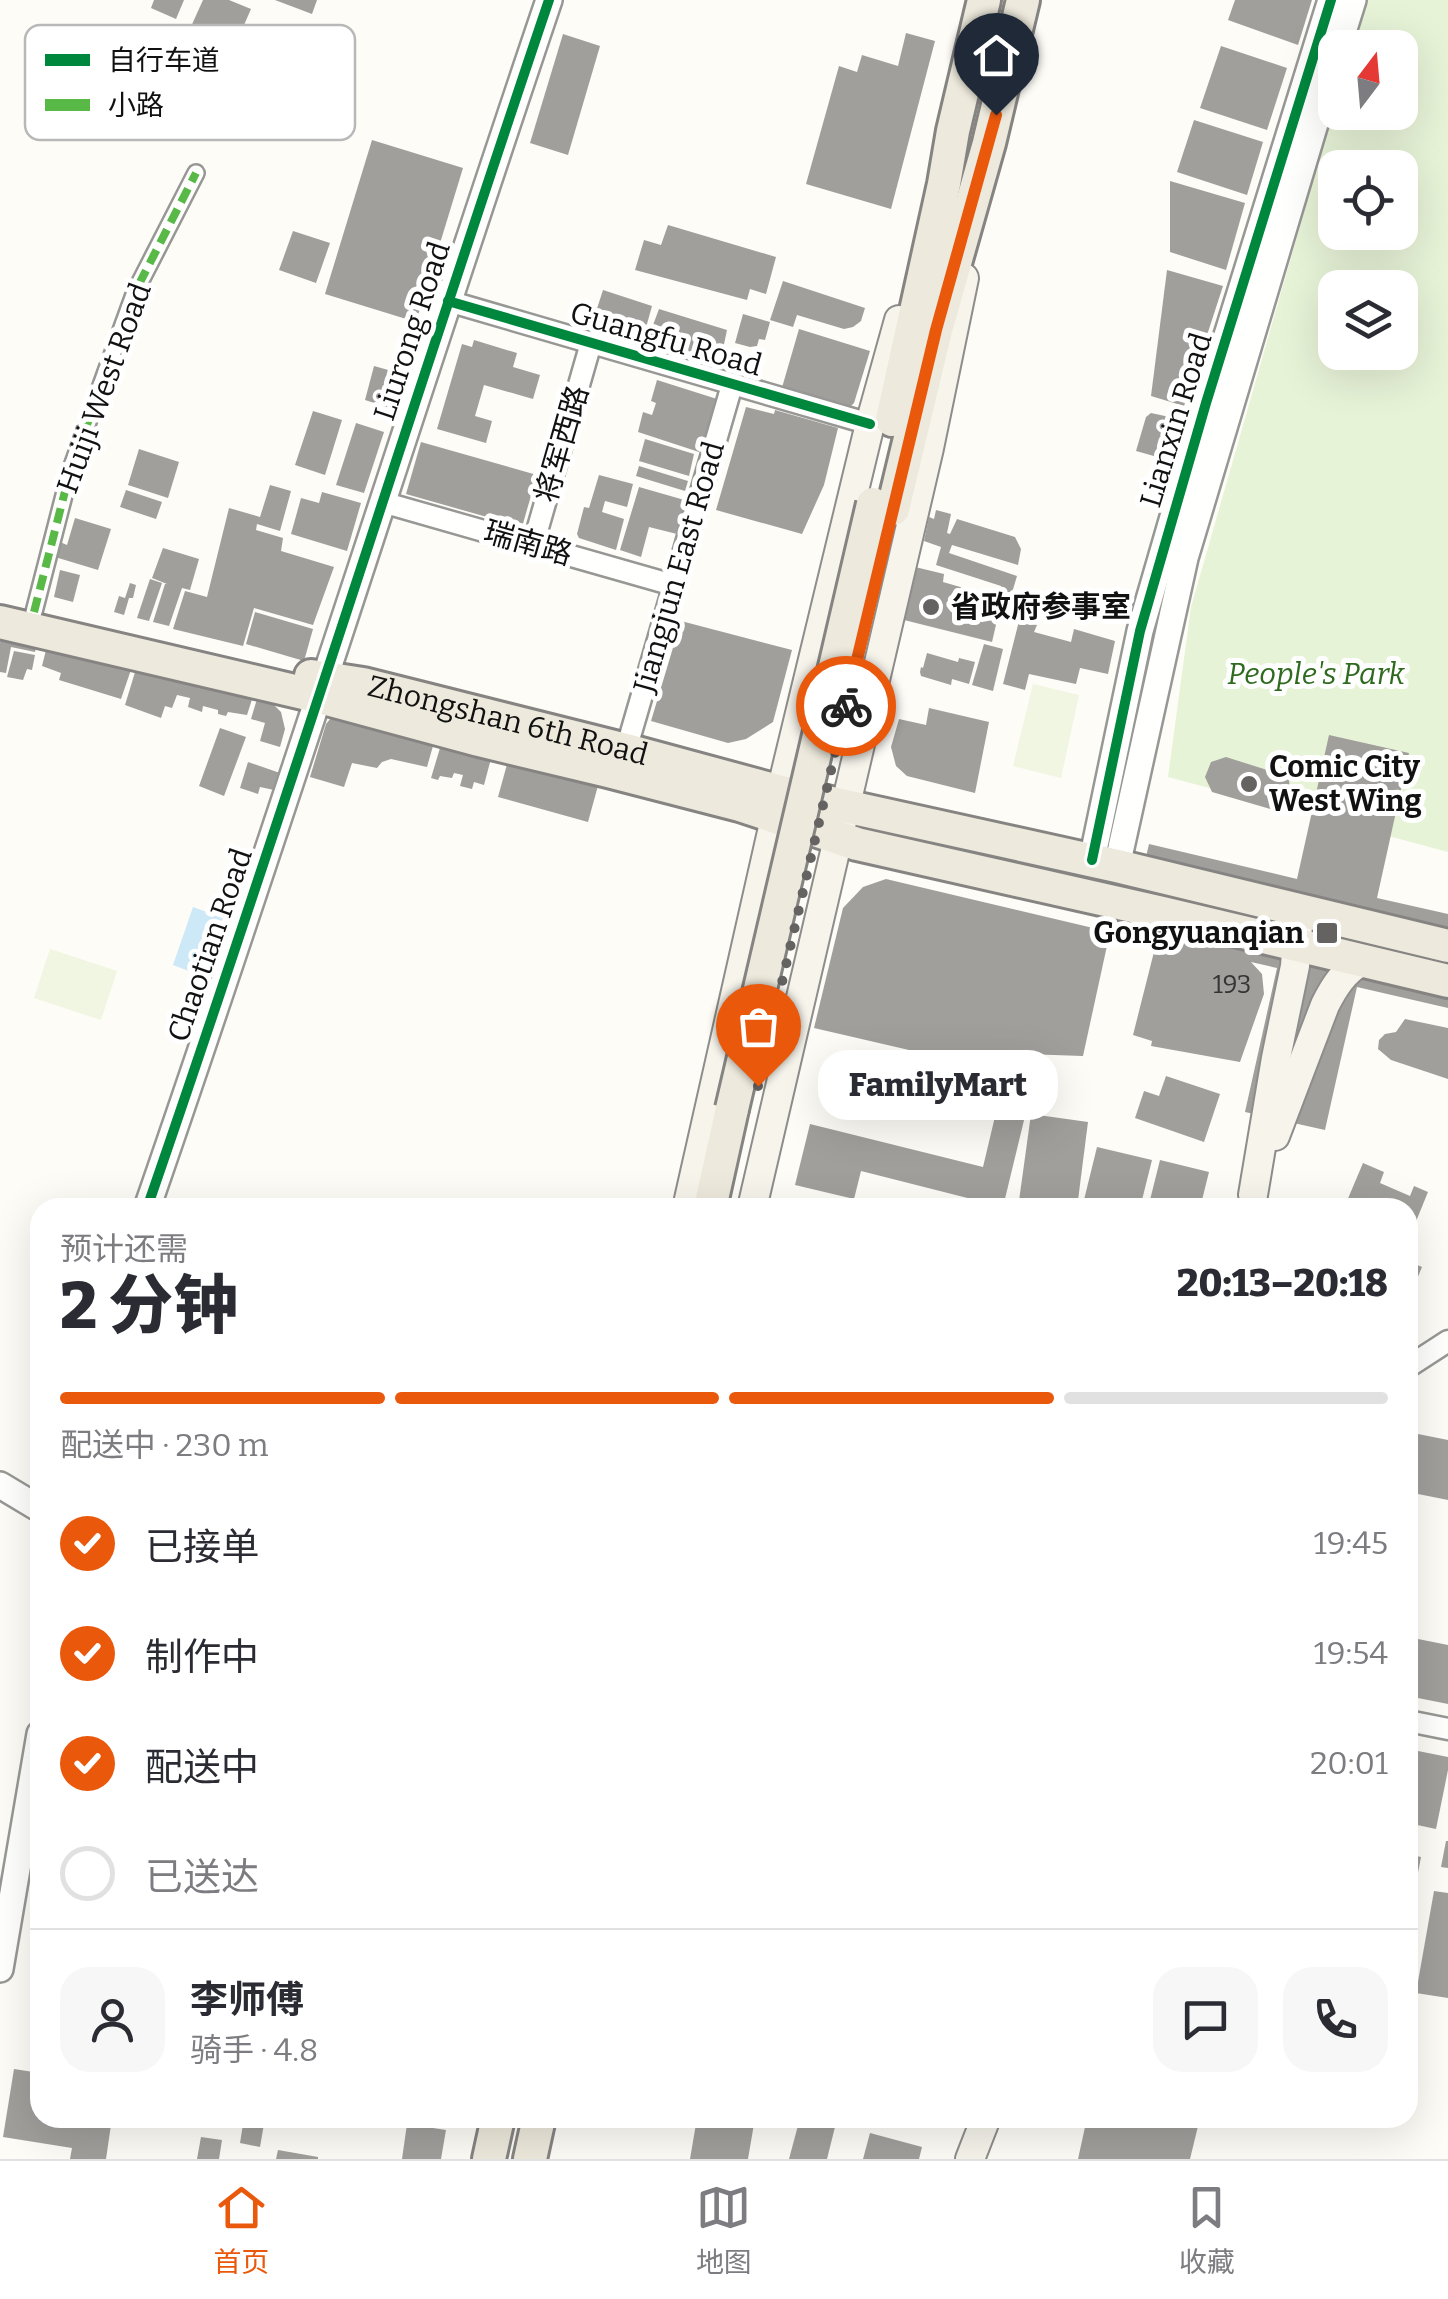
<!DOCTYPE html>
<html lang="zh">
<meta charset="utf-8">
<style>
:root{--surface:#fff;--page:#f7f7f7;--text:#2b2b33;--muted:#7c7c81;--line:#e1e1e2;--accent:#ea580c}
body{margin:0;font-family:Bitter,"Noto Sans SC",serif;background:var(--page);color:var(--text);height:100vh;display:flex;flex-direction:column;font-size:38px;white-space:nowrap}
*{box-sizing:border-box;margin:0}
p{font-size:32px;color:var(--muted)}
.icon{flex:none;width:55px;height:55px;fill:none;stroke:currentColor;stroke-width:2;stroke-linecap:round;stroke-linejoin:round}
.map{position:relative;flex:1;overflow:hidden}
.drawer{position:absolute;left:30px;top:1198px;width:1388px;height:930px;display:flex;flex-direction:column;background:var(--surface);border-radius:30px;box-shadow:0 10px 40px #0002}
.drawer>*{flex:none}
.needle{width:65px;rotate:16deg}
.tools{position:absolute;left:1318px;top:30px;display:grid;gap:20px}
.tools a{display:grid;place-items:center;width:100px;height:100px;border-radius:20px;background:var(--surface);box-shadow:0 10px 40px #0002;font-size:50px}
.pin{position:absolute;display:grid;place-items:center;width:85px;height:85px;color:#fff;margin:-102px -42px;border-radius:50% 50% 50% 0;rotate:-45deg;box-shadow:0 0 10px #0007}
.pin .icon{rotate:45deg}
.courier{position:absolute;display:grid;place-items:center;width:100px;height:100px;margin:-50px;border:8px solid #ea580c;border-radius:50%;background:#fff;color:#222;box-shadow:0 2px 12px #0007}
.bubble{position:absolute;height:70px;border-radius:30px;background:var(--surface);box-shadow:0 10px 40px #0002;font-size:32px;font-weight:800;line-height:70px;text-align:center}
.overview em{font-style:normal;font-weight:800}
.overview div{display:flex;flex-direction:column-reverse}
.overview{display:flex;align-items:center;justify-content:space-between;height:170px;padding:0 30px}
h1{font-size:65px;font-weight:800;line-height:75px}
.bar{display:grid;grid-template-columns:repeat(4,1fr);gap:15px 10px;align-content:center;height:120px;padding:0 30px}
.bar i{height:12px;border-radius:8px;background:var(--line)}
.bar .active{background:var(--accent)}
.bar p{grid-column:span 4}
.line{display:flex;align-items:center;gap:25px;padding:0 30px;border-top:2px solid var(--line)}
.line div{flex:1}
.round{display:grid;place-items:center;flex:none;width:105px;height:105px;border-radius:30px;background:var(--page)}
ol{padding:0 30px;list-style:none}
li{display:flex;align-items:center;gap:30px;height:110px}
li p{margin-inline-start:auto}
li .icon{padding:10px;border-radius:50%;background:var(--accent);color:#fff;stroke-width:4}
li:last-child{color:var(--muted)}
li i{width:55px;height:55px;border:5px solid var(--line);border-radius:50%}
.dock{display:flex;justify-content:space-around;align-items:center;height:140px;border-top:2px solid var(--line);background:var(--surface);font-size:28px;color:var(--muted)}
.dock a{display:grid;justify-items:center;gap:5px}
.dock .active{color:var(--accent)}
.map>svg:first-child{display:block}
.green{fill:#e7f3d7;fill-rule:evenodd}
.pitch{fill:#f0f6e1}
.water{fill:#cde8f7}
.building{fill:#a19f9c}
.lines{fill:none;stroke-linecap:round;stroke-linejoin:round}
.pedestrian-casing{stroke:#979795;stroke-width:20}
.minor-casing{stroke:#979795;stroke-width:25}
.tertiary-casing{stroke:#979795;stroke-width:30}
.secondary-casing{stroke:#8e8d8b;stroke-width:32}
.primary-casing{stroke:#858482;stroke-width:38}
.pedestrian{stroke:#fffffe;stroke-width:15}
.minor{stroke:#fffffe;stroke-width:20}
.tertiary{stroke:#fffffe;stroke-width:25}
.secondary{stroke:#f6f4eb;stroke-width:28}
.primary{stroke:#ede9dc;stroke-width:32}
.primary-bridge-casing{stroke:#858482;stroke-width:38;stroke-linecap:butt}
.primary-bridge{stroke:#ede9dc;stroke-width:32}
.quiet{stroke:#58b947;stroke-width:8;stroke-dasharray:15 8;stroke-linecap:butt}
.cycleway-casing{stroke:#fff;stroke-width:16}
.cycleway{stroke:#00873e;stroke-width:10}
.done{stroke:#646362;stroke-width:10;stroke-dasharray:0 18}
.route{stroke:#ea580c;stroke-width:12}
.poi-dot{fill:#646362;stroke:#fff;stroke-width:4}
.labels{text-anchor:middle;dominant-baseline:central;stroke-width:10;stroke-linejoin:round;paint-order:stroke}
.number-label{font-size:25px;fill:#353434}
.street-label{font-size:30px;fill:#111;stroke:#fff}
.poi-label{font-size:30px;font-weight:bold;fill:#111;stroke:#fff;text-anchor:start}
.park-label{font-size:30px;font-style:italic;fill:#2f6b1f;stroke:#fff}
.key{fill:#fff;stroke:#b8b8b8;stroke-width:2.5}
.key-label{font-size:28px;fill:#111}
</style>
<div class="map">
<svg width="1448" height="2159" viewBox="0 0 1448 2159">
<rect width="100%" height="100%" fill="#fdfcf7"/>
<path class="green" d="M 1365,0 L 1448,0 L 1448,852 L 1168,777 L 1191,607 L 1335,104 L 1335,112 L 1400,112 L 1400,48 L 1351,47 ZM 1335,168 L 1400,168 L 1400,232 L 1335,232 ZM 1335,288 L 1400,288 L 1400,352 L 1335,352 Z"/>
<g class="pitch">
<polygon points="1033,684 1079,695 1061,778 1013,766"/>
<polygon points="50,949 117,971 101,1020 34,998"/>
</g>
<polygon class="water" points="193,907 223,918 202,976 173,965"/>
<g class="building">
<polygon points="154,0 184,0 176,19 151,8"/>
<polygon points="203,0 229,0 251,9 233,50 189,31"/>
<polygon points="275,0 317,0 312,14"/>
<polygon points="1235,0 1312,0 1298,45 1228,20"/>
<polygon points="906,33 935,41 891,209 806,184 839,66 857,72 862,55 898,66"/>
<polygon points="563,34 600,46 568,155 530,143"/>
<polygon points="1221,46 1287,68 1267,130 1200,108"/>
<polygon points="1194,120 1263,142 1247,195 1177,172"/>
<polygon points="372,140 463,168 416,322 325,294"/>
<polygon points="1170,181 1245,203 1226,270 1170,252"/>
<polygon points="668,225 776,257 766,294 750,289 747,300 635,270 644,240 661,245"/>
<polygon points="293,231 330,243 316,283 279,270"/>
<polygon points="1167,270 1223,286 1184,406 1151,396"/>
<polygon points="783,281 865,308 861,321 853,327 844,329 797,315 793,327 770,320"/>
<polygon points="603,290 652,306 642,342 591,327"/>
<polygon points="659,309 727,330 720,363 705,359 705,355 693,351 691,356 672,350 673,344 656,339 654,343 647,341"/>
<polygon points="743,314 770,322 765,340 759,339 757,346 750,347 735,343"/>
<polygon points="799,329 870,351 854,403 850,407 840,408 781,391"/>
<polygon points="474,340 517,353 513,367 540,375 533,399 484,385 475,416 492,421 486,443 437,429 462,344 472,347"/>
<polygon points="374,366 399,373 390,408 365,400"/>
<polygon points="657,380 717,399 710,431 699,452 638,432 643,412 652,415 656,403 651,401"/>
<polygon points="746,407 774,414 775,410 838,428 824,485 802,534 716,510"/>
<polygon points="313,411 342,420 325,475 295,465"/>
<polygon points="1151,413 1179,419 1168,460 1136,451 1146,417"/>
<polygon points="356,423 384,432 364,493 336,485"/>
<polygon points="645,439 694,454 689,476 639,461"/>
<polygon points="421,442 537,475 522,527 406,494"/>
<polygon points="139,449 179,462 168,498 128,485"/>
<polygon points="639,466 688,481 685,491 636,476"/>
<polygon points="599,475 633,484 627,507 605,501 602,512 624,519 616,550 579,538 577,534 584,507 589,508"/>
<polygon points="270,485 291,491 280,531 257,524 256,530 283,538 281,551 334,567 313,625 254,608 243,646 173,629 185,591 207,597 229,508 260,517"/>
<polygon points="639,487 688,501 677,534 649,527 641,557 620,550"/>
<polygon points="126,490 162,502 156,519 120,507"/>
<polygon points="322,492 361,503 347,551 291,534 301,498 319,503"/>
<polygon points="936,510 951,514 947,533 950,534 957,519 1015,537 1021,549 1018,565 952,545 949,553 1017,576 1011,596 1000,592 1001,586 936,565 941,547 924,541 929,517 934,519"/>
<polygon points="75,518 111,529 98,570 55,557 60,542 67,545"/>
<polygon points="163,548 199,559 190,590 182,588 169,626 153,622 165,584 167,584 152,578"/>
<polygon points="911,566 944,574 943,582 1002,599 992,642 896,618"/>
<polygon points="60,570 80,575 73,602 54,597"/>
<polygon points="150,579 162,583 149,621 137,618"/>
<polygon points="130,583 136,585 133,598 129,598 124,615 114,612 119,596 125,598"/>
<polygon points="255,612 313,629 304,661 246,644"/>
<polygon points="681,621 792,650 773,722 746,739 728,743 651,721"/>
<polygon points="1019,621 1037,625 1034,632 1071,642 1074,629 1115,641 1108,674 1080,668 1076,684 1029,674 1025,690 1003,684"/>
<polygon points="3,627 39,635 35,652 11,647 6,673 0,672 0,643"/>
<polygon points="49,638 135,658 121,699 59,680 61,673 42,666"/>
<polygon points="984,644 1003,649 993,691 972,685"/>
<polygon points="14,651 35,655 32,670 27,669 23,680 7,677"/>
<polygon points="927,653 958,662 959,658 975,662 969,684 952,679 951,685 921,676 920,672 921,667 923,668"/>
<polygon points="139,659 257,684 247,715 228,712 226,716 218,714 218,710 203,706 202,712 188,707 190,698 177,695 172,708 165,706 161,718 125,705"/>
<polygon points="257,699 274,705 281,712 285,729 280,747 260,741 265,723 251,719"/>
<polygon points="929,708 989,722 975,793 907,776 896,766 891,747 899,719 926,725"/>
<polygon points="335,713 437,732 427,767 391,759 382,762 377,768 352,763 344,787 310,777 326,724"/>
<polygon points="220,728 246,737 224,796 199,786"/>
<polygon points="1329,735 1409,753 1377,898 1448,914 1448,1008 1357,987 1325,1130 1245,1112 1277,968 1251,962 1262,974 1264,994 1240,1062 1151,1046 1152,1041 1133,1035 1157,940 1128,933 1149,844 1297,879"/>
<polygon points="443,738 493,751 484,785 474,782 472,789 460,786 463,775 454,773 452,778 440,776 438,780 431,778"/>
<polygon points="509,757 599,782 588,822 498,797"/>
<polygon points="1226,757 1289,777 1290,796 1274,810 1212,792 1205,777 1211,762"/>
<polygon points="248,762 280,773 274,790 260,787 258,794 240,788"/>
<polygon points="886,879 1110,932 1083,1056 909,1050 814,1028 843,908 863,887"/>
<polygon points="1405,1019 1448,1028 1448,1079 1391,1060 1378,1049 1379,1040 1385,1034 1396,1032"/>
<polygon points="957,1065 1033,1083 1003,1207 861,1171 854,1199 795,1185 810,1124 983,1167 997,1108 949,1096"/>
<polygon points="1166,1076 1220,1094 1204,1142 1135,1118 1144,1091 1159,1096"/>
<polygon points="1031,1114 1088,1122 1077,1208 1018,1208"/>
<polygon points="1097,1147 1152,1160 1140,1208 1082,1208"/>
<polygon points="1160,1160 1209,1172 1200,1208 1148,1208"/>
<polygon points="1363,1163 1384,1172 1380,1183 1410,1196 1414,1186 1428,1192 1408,1241 1408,1208 1344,1208"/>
<polygon points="1408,1261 1422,1267 1412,1291 1408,1290"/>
<polygon points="1408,1432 1448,1440 1448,1500 1408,1492"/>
<polygon points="1408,1637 1448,1645 1448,1704 1408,1696"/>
<polygon points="1408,1749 1448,1757 1448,1770 1436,1829 1408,1823"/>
<polygon points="1446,1841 1448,1841 1448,1868 1441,1867"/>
<polygon points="1408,1854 1421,1857 1409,1920 1408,1920"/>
<polygon points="1434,1891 1448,1893 1448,1998 1416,1993"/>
<polygon points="14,2069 40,2073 40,2118 112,2118 106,2159 70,2159 72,2148 3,2137"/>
<polygon points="244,2118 265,2118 260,2147 240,2143"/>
<polygon points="697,2118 755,2118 748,2159 690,2159"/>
<polygon points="800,2118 814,2118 836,2123 827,2159 789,2159"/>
<polygon points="1087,2118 1200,2118 1190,2159 1078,2159"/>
<polygon points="407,2124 446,2130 441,2159 402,2159"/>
<polygon points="870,2133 922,2147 919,2159 863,2159"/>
<polygon points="201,2137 222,2140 219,2159 197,2159"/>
<polygon points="278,2150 318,2157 318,2159 276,2159"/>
</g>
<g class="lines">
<g class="pedestrian-casing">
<polyline id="pedestrian" points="34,612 70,472 107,369 135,292 196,173"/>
</g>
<g class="minor-casing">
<g id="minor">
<polyline points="448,301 870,424"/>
<polyline points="382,502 673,585"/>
<polyline points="533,545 591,343"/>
<polyline points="626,750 732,385"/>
<polyline points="1408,1367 1448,1341"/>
<polyline points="1408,1721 1448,1729"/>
</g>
</g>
<g class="tertiary-casing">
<g id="tertiary">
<polyline points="1338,48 1353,0"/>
<polyline points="1092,860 1140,631 1206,403 1331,0"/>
<polyline points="1117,866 1185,558 1335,57"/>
<path d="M 147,1208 C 286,807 413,402 549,0"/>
<polyline points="0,1485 40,1509"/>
<polyline points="0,1969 40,1734"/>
</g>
</g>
<g class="secondary-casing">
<g id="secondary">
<path d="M 1275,1136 L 1325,1005 C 1334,987 1344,971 1362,961"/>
<polyline points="1253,1195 1276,1058 1295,966 1298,925"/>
<polyline points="687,1208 781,792 870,424 899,320"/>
<polyline points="752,1208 929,448 964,278"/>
<polyline points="970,2159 986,2118"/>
</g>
</g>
<g class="primary-casing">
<g id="primary">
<polyline points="892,420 944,184 953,131 984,0"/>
<polyline points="893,509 936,330 989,143 1023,0"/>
<polyline points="0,622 320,697 479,740 608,771 740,805 857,844 1163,913 1448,981"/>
<path id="s1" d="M 311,676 L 363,684 L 626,750 L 781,792 L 1117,866 L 1448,946"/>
<polyline points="710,1208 732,1109"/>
<polyline points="489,2159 498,2118"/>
<polyline points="530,2159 539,2118"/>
</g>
</g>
<use href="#pedestrian" class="pedestrian"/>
<use href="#minor" class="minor"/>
<use href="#tertiary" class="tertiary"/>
<use href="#secondary" class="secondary"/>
<use href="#primary" class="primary"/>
<g class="primary-bridge-casing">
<polyline id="primary-bridge" points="732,1109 873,504"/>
</g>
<use href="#primary-bridge" class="primary-bridge"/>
<polyline class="quiet" points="34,612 70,472 107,369 135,292 196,173"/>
<g class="cycleway-casing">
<g id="cycleway">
<polyline points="448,301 870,424"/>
<polyline points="1092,860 1140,631 1206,403 1331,0"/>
<path d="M 147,1208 C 286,807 413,402 549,0"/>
</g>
</g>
<use href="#cycleway" class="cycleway"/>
</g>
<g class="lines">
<polyline class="done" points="758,1086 846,706"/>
<polyline class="route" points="846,706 936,330 996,115"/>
</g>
<g class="poi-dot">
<circle cx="931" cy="607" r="10"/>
<circle cx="1249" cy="784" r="10"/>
<rect x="1315" y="921" width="24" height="24" rx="5"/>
</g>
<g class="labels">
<g class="number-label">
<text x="1232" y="985">193</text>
</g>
<g class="street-label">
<text transform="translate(412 331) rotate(-72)">Liurong Road</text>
<text transform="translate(666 339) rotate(16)">Guangfu Road</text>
<text transform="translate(104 388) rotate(-70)">Huiji West Road</text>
<text transform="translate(1176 420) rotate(-73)">Lianxin Road</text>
<text transform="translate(562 444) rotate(-74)">将军西路</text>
<text transform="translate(528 543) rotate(16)">瑞南路</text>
<text transform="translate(679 567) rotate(-74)">Jiangjun East Road</text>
<text stroke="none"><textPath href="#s1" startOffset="202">Zhongshan 6th Road</textPath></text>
<text transform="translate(210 945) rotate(-71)">Chaotian Road</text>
</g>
<g class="poi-label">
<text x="951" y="607">省政府参事室</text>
<text x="1269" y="767">Comic City<tspan x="1269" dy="34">West Wing</tspan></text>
<text x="1304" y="933" text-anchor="end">Gongyuanqian</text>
</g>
<g class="park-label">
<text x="1316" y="674">People's Park</text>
</g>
</g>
<rect x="25" y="25" width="330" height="115" rx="15" class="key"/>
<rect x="45" y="54" width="45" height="12" fill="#00873e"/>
<rect x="45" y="99" width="45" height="12" fill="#58b947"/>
<g class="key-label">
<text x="108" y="70">自行车道</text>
<text x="108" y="115">小路</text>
</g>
</svg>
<div class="tools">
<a><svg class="needle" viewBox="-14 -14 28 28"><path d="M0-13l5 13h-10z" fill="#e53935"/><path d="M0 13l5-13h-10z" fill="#7c7c81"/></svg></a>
<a><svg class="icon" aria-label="locate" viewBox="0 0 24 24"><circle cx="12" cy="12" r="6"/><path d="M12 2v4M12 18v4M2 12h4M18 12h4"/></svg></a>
<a><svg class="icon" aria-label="layers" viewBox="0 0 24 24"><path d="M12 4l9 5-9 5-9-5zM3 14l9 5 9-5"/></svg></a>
</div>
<div class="pin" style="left:758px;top:1086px;background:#ea580c"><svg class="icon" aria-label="bag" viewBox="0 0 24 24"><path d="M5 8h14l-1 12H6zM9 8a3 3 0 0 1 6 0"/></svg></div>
<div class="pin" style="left:996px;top:115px;background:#1f2937"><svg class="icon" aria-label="home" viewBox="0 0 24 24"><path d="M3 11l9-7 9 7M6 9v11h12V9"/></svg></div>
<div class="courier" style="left:846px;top:706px"><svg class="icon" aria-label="bike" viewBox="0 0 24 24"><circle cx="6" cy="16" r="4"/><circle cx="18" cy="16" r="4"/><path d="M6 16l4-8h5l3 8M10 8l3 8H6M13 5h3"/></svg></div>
<div class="bubble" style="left:818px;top:1050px;width:240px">FamilyMart</div>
<section class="drawer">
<div class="overview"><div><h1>2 分钟</h1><p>预计还需</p></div><em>20:13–20:18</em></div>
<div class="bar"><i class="active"></i><i class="active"></i><i class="active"></i><i></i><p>配送中 · 230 m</p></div>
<ol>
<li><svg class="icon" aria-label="check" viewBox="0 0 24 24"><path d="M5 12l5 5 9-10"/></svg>已接单<p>19:45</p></li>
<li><svg class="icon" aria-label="check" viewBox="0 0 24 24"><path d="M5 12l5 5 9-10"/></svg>制作中<p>19:54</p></li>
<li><svg class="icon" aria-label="check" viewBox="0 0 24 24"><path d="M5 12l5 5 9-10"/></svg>配送中<p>20:01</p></li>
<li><i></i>已送达</li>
</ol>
<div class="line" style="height:180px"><a class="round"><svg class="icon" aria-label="person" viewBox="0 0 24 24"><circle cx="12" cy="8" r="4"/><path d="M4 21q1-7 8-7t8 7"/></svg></a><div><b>李师傅</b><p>骑手 · 4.8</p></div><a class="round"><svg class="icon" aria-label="chat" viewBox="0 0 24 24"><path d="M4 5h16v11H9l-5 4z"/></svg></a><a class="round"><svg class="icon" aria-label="phone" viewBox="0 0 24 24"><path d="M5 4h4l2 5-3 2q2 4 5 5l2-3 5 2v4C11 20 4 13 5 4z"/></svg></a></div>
</section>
</div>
<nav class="dock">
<a class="active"><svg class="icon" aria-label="home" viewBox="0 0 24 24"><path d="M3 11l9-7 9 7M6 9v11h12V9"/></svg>首页</a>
<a><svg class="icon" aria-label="map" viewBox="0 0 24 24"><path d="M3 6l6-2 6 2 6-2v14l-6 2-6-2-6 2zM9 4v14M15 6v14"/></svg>地图</a>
<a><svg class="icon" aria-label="saved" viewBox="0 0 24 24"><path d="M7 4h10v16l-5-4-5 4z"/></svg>收藏</a>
</nav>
